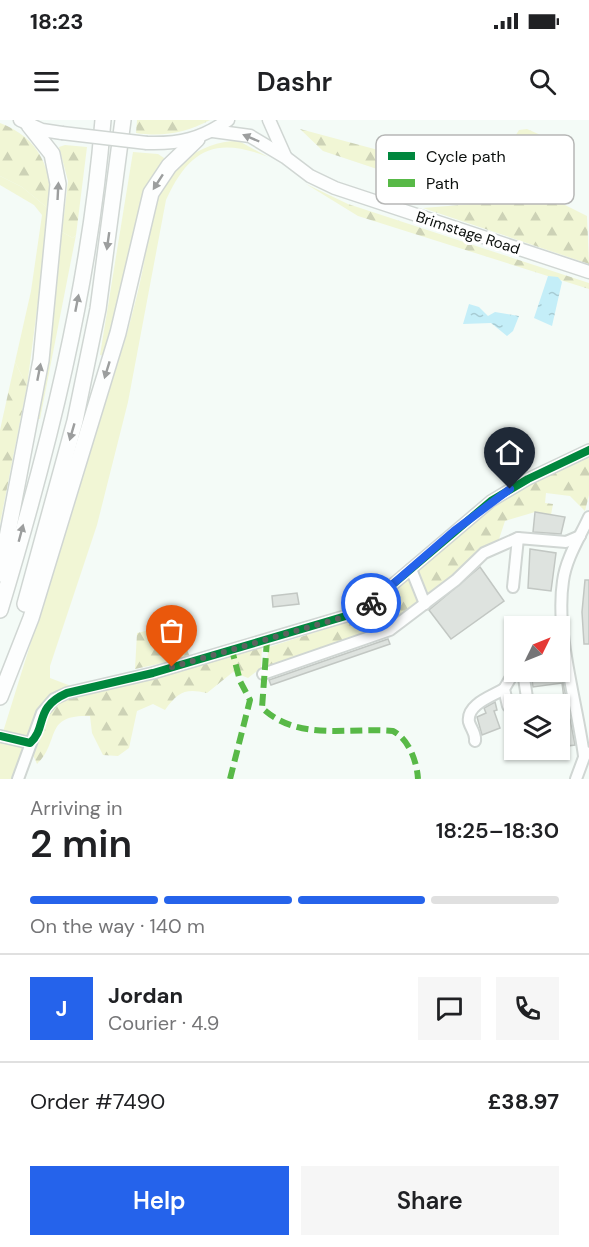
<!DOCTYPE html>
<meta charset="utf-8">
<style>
:root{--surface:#fff;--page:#f6f6f6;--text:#202124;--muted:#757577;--line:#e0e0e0;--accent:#2563eb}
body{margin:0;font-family:"DM Sans",sans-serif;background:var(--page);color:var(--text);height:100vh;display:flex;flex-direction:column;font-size:22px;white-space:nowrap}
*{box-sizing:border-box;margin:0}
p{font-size:20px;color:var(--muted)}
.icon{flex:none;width:33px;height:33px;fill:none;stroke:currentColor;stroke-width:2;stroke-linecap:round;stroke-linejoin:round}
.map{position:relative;height:659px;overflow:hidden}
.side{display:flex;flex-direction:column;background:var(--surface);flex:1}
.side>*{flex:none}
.needle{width:39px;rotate:47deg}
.buttons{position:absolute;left:504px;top:496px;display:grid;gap:12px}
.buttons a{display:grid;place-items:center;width:66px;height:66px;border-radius:0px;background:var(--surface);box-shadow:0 2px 4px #0004;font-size:30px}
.pin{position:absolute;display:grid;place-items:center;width:51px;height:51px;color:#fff;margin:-62px -26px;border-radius:50% 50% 50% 0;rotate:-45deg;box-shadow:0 0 6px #0007}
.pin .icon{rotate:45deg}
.courier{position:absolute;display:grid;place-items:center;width:60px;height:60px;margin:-30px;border:4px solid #2563eb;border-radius:50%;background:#fff;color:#222;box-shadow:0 2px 8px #0007}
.head em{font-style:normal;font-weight:600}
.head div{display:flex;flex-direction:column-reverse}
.head{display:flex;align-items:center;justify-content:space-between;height:102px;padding:0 30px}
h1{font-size:39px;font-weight:600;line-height:45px}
.bar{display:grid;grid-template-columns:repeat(4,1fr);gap:9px 6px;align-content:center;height:72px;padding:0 30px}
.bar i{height:8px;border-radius:4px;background:var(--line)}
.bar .on{background:var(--accent)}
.bar p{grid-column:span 4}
.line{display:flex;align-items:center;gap:15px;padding:0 30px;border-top:2px solid var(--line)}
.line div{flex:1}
.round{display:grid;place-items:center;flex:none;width:63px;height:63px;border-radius:0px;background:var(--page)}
.primary-button{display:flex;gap:12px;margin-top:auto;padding:12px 30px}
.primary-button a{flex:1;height:69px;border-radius:0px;background:var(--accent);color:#fff;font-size:24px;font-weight:600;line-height:69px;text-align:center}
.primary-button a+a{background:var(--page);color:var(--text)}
.status{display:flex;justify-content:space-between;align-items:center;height:42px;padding:0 30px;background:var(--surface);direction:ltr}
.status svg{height:16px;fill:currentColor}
header{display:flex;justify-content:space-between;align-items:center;height:78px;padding:0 30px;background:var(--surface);font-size:27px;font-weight:600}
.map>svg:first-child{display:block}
.grass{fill:#f1f6d5}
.forest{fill:url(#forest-firs)}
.water{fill:url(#water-ripples)}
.building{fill:#dee3df;stroke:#c2c7c3;stroke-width:1.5}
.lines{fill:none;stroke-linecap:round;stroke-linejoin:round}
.minor-casing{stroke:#d0d6d3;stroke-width:14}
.major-casing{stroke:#d0d6d3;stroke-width:15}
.highway-casing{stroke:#d0d6d3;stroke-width:18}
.minor{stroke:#fdfefe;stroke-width:10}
.major{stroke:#fdfefe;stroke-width:12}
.highway{stroke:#fdfefe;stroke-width:15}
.major-bridge-casing{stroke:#d0d6d3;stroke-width:15;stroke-linecap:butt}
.major-bridge{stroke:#fdfefe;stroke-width:12}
.quiet{stroke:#58b947;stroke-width:6;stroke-dasharray:12 6;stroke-linecap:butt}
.cycleway-casing{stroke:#fff;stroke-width:11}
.cycleway{stroke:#00873e;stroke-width:8}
.oneway{fill:#9c9e9e}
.done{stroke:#5d625f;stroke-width:6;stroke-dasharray:0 10.8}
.route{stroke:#2563eb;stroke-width:8}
.labels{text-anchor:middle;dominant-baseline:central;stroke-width:6;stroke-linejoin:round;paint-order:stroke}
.street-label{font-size:15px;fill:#0b0f0d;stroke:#fff}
.key{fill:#fff;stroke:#b6b7b6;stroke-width:1.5}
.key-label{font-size:16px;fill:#0b0f0d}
</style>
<div class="status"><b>18:23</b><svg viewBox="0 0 49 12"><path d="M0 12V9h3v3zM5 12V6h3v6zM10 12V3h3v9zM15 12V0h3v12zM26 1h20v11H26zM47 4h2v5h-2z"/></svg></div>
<header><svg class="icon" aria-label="menu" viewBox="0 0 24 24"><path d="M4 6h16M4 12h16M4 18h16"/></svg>Dashr<svg class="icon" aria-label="search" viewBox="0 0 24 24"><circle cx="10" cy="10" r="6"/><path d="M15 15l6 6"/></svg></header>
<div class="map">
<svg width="589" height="659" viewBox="0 0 589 659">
<defs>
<pattern id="forest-firs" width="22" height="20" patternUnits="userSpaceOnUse" patternTransform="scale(1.5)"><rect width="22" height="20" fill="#f1f6d5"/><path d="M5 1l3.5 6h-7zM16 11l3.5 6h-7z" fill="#cdd2b6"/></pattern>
<pattern id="water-ripples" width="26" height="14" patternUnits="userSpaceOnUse" patternTransform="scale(1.5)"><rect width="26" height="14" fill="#c4eef8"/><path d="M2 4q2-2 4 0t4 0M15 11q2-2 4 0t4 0" fill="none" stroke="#a7cbd3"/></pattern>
</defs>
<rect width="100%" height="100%" fill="#f4fbf7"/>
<g class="grass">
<path d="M 239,21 L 268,37 C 216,16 189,29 166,80 L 128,282 L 97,405 L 50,546 L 50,558 L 71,566 L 44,582 L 30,615 L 25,620 L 3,612 L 128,210 C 133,190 139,169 143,148 C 147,128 147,104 153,84 C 163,49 202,20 239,21 Z"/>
<polygon points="133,32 158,34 167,40 106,236 100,235"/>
<polygon points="0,56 22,67 50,90 27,266 15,242 31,171 42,95 34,85 0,65"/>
<polygon points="62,112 73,118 76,115 40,299 37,299"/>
<polygon points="0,621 24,628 15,659 0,659"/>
</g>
<g class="forest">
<path d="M 137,0 L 210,0 C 185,13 163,17 136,13 Z"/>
<path d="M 0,3 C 40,18 53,50 50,90 L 22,67 L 0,56 Z"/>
<polygon points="300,9 393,34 411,45 478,70 465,74 436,72 392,54 323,31"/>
<polygon points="527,9 561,24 557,29 514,18 519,10"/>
<polygon points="65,25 87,27 76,115 73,118 62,112 68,61 59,27"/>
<polygon points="306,64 348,84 589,163 589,169 358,96"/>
<polygon points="521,80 555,80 587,96 589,144 423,88"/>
<polygon points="15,242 27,266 0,404 0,310"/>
<polygon points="589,333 589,375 585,391 570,376 546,373 545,383 553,384 551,395 535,392 505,401 499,419 422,481 381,508 265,551 269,527 357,499 509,374"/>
<polygon points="171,505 178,507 190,537 135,549 137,513"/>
<path d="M 262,526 L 261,548 L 248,558 L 233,552 L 207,573 C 185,568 178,572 165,590 L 153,584 L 137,591 L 129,628 L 118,636 L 103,635 L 92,613 L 90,596 C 43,594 61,621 37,644 L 33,635 L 50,589 L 66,578 Z"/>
</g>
<g class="water">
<polygon points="548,156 558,157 562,162 552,206 534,198"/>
<polygon points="469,184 479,187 488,196 495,192 519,196 513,211 507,216 491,203 463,204"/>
</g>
<g class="building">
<polygon points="535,392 565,397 561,414 533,412"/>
<polygon points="530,429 556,433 551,471 528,468"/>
<polygon points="480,447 504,481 451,519 429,490"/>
<polygon points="585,460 589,460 589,524 584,524 582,492"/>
<polygon points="297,473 299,484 273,487 272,476"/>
<polygon points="388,519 390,524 271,565 269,560"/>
<polygon points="544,552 556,552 556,557 562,556 575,625 560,627 560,620 569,619 562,563 533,567 532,559 539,558 539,553"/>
<polygon points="495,582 497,590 494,591 500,608 482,615 477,597 486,593 484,588"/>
</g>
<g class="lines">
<g class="minor-casing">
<g id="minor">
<polyline points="411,449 425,484"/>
<polyline points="513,467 518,418 566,422 580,416"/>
<polyline points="523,552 528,584"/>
<polyline points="263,554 390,510 456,460 484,433 518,418"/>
<polyline points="508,586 504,569 514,552"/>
<polyline points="0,616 30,623"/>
<path d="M 475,621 C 476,613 471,609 469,602 C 466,584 493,576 504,569"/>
<path d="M 584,636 C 577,582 555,514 563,461 C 566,438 580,417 589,397"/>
<polyline points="18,659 42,593 54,579 67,573 153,553 356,493 372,482 491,381 528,359 589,330"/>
<polyline points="576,659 586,632"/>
</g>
</g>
<g class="major-casing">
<g id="major">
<polyline points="20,0 42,10 62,13"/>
<polyline points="269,0 285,36"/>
<polyline points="213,11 250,16 285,37 310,56 335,68 589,152"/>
<path d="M 147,23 C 179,24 202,19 228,0"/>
</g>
</g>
<g class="highway-casing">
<g id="highway">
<polyline points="0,454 41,240 58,64 52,34 29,5"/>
<polyline points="25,484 75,301 98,189 123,0"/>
<path d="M 0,490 C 48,331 90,166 103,0"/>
<polyline points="0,577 31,498 118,213 151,73 169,46 197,19"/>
</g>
</g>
<use href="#minor" class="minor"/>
<use href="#major" class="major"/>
<use href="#highway" class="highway"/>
<g class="major-bridge-casing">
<polyline id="major-bridge" points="62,13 147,23"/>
</g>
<use href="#major-bridge" class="major-bridge"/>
<g class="quiet">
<path d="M 267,520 L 262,588 C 299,622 347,607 393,611 C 409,619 417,642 418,659"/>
<polyline points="230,659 250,580 240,561 232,530"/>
</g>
<g class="cycleway-casing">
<path id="cycleway" d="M 0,616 L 30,623 C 48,607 33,588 67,573 L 153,553 L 356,493 L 372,482 L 491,381 L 528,359 L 589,330"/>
</g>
<use href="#cycleway" class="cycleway"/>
</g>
<defs><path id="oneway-solid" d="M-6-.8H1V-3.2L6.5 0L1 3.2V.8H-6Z" transform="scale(1.5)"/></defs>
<g class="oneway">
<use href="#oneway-solid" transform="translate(251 18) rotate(-157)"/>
<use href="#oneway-solid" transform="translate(158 62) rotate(123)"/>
<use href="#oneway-solid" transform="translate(58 71) rotate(-87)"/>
<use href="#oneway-solid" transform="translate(108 121) rotate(98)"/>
<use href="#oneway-solid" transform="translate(77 183) rotate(-79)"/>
<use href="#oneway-solid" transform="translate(107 250) rotate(107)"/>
<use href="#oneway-solid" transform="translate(39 252) rotate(-79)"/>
<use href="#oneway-solid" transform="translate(72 312) rotate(106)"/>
<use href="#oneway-solid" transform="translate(21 413) rotate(-75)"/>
</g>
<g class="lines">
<polyline class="done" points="172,547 344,497 371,483"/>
<polyline class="route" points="371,483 454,411 510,369"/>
</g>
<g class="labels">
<g class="street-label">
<text transform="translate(468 113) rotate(18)">Brimstage Road</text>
</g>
</g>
<rect x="376" y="15" width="198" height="69" rx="9" class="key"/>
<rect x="388" y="32" width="27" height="8" fill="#00873e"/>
<rect x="388" y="59" width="27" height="8" fill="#58b947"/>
<g class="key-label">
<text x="426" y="42">Cycle path</text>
<text x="426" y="69">Path</text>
</g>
</svg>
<div class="buttons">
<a><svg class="needle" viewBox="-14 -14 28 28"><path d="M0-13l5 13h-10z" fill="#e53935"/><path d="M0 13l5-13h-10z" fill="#757577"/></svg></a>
<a><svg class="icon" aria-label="layers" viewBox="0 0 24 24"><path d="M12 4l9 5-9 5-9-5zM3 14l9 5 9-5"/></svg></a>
</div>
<div class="pin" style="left:172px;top:547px;background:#ea580c"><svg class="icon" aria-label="bag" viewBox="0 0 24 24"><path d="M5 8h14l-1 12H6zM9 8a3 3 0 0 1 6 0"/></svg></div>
<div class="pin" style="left:510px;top:369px;background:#1f2937"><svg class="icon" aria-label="home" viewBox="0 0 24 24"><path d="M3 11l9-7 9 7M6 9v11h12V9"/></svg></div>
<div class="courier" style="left:371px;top:483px"><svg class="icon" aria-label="bike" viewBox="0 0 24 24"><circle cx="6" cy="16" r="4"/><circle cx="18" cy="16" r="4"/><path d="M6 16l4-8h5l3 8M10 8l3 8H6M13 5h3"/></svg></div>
</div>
<section class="side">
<div class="head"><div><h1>2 min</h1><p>Arriving in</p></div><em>18:25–18:30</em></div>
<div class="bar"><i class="on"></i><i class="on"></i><i class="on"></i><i></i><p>On the way · 140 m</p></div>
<div class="line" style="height:108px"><b class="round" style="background:var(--accent);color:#fff">J</b><div><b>Jordan</b><p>Courier · 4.9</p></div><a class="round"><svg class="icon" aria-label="chat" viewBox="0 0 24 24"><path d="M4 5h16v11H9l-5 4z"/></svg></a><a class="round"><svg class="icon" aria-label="phone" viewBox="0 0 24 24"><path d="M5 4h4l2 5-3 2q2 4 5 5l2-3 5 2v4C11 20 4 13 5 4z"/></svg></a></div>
<div class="line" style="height:78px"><div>Order #7490</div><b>£38.97</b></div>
<div class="primary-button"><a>Help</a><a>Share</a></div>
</section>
